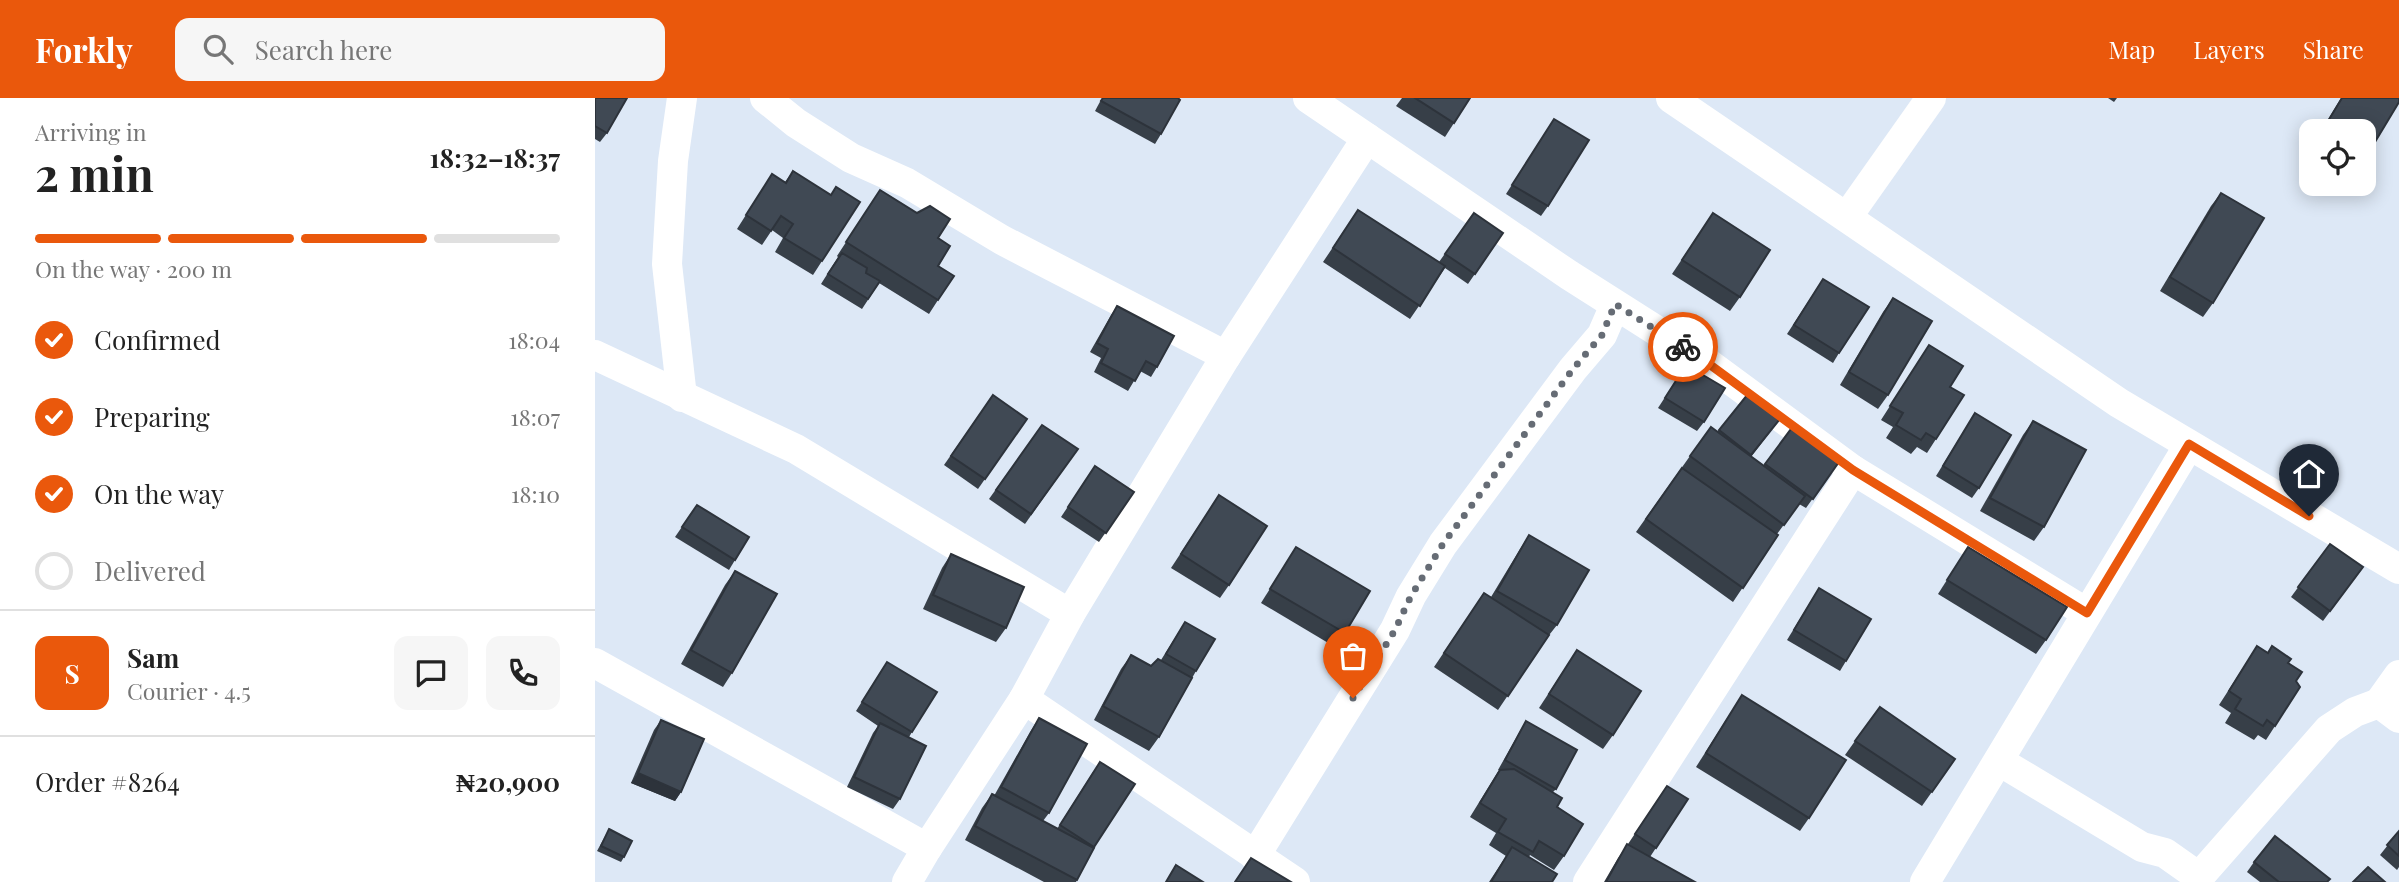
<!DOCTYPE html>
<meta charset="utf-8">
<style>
:root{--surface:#fff;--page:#f6f6f6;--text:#222;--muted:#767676;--line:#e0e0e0;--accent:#ea580c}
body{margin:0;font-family:"Playfair Display",serif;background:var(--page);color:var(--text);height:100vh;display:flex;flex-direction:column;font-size:26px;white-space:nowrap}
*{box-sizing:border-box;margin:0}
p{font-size:23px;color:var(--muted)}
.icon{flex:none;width:38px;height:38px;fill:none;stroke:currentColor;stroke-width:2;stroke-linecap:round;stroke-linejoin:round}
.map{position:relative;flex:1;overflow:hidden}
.panel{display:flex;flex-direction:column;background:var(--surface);width:595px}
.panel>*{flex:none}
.controls{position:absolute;left:1704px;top:21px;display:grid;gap:14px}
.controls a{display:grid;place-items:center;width:77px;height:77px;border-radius:14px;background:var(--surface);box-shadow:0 4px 18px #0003;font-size:35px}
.pin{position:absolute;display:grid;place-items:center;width:60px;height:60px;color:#fff;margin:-72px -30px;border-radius:50% 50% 50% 0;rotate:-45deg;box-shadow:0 0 7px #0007}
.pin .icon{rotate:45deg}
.courier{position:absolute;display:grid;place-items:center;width:70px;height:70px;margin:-35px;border:5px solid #ea580c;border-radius:50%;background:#fff;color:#222;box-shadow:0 2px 9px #0007}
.head em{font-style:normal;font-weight:700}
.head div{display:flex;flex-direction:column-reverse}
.head{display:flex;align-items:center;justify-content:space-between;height:119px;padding:0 35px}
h1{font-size:46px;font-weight:700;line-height:52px}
.bar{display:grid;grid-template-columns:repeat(4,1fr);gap:10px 7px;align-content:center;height:84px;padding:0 35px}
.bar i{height:9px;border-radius:5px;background:var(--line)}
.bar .on{background:var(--accent)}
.bar p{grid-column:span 4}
.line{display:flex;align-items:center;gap:18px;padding:0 35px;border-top:2px solid var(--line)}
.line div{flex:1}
.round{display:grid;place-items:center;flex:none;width:74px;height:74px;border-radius:14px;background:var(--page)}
ol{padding:0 35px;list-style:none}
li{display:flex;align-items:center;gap:21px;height:77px}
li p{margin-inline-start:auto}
li .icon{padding:7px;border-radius:50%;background:var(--accent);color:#fff;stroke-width:4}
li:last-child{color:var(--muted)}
li i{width:38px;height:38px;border:4px solid var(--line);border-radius:50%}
header{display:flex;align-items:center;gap:42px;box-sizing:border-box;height:98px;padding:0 35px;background:var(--accent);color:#fff}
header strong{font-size:33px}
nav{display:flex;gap:38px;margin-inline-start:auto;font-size:24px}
.search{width:490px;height:63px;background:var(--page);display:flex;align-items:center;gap:18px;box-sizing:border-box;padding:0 24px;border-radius:14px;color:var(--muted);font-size:26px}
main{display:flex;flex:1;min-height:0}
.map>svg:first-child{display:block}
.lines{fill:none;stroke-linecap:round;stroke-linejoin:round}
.minor{stroke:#fff;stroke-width:30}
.wall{fill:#373f48}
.shaded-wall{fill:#2d333b}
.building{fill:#404954;stroke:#2d333b;stroke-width:2}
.done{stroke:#666c75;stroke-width:7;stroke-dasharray:0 12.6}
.route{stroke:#ea580c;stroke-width:9}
</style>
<header>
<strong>Forkly</strong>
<div class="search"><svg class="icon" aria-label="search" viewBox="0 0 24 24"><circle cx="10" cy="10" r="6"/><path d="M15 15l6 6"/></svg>Search here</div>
<nav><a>Map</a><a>Layers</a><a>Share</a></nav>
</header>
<main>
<section class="panel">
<div class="head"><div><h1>2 min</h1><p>Arriving in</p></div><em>18:32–18:37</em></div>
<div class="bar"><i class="on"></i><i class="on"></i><i class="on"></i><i></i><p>On the way · 200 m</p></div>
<ol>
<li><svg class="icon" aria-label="check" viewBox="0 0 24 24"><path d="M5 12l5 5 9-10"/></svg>Confirmed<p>18:04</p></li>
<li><svg class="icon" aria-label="check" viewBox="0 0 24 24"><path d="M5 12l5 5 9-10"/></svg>Preparing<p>18:07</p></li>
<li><svg class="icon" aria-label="check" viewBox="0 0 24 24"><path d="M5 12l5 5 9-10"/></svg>On the way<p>18:10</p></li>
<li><i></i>Delivered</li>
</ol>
<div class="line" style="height:126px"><b class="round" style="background:var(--accent);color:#fff">S</b><div><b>Sam</b><p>Courier · 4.5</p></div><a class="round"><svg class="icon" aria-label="chat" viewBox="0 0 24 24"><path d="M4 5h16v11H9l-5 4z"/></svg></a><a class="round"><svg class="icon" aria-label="phone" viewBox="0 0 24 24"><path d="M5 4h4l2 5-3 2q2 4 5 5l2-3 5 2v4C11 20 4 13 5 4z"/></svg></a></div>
<div class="line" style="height:91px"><div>Order #8264</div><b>₦20,900</b></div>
</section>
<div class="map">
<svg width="1804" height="784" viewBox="0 0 1804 784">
<rect width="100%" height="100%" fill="#dde8f6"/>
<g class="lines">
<g class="minor">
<polyline points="87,0 78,63 72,166 87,299"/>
<polyline points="170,0 201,25 256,60 312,85 407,142 631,258"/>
<polyline points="713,0 974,177 1114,266 1258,372 1492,515"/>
<polyline points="1076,0 1524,305 1804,471"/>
<polyline points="1252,119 1336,0"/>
<polyline points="0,257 201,351 475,516 429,601 700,784"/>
<polyline points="475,516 631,258 772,40"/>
<polyline points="0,565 332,750 312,784"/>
<polyline points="1784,605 1804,577"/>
<polyline points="1404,663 1547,749 1570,755 1604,779 1734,631 1760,614 1784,605 1804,620"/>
<polyline points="332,750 429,601"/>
<polyline points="660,758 800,532 816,498 848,446 978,271 1007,237 1020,207"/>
<polyline points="993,784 1258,372"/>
<polyline points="1330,784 1594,347"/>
</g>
</g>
<g class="wall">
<polygon points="0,0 12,35 5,44 0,41"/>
<polygon points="507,0 583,0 566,36 560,46 500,13"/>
<polygon points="807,0 875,0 850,39 801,8"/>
<polygon points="1513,0 1522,0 1519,4"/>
<polygon points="1746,0 1804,0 1804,4 1769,61 1769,33 1726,33"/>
<polygon points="959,21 953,108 946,118 911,96"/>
<polygon points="198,73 227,163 218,177 180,154 188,140 177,132 167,147 142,131 177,76 190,84"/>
<polygon points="285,92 343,168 343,202 334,216 284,185 267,211 226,186 243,159 242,158"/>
<polygon points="1626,95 1618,205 1608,219 1565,193 1616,108"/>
<polygon points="763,112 844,164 879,115 908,135 873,186 850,170 815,221 728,164"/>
<polygon points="1118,115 1145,199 1135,213 1077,176"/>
<polygon points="1228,181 1244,255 1238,265 1192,236"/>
<polygon points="1298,200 1293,297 1283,311 1245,287 1288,214"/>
<polygon points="522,208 562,269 556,279 545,273 533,293 499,274 506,260 495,254 516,217"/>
<polygon points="1334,247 1355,289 1341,341 1332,355 1322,349 1316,356 1291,340 1298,329 1286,322"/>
<polygon points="1091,267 1109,324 1102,333 1063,310"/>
<polygon points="398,297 432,321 383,391 349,367"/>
<polygon points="1380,315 1384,390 1377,400 1341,378"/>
<polygon points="1185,321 1156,359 1168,368 1199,327 1246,361 1211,410 1204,406 1182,436 1183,437 1138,504 1041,434 1095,358 1124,332"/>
<polygon points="1438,323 1449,429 1439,443 1385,413 1428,337"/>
<polygon points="447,327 483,351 430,426 394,401"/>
<polygon points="500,368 539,394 504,444 466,419"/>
<polygon points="624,397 634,487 625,500 576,470"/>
<polygon points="102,407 140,462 134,472 80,439"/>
<polygon points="934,437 962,527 951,541 903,612 839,569 889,495 896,499 925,451"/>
<polygon points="1735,446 1768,469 1728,523 1696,499"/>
<polygon points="701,449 750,535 740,549 666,505"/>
<polygon points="1373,449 1451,542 1441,556 1343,496"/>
<polygon points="356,456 411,530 401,544 328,511 347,470"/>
<polygon points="140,473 137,575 128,589 86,566 130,487"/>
<polygon points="1224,490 1251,563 1245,573 1192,542"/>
<polygon points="590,524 601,573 564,639 554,653 499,622 526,571 536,557 556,568 566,562"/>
<polygon points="1662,548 1672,555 1677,548 1693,565 1701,583 1680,628 1671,642 1663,637 1659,642 1630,625 1636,615 1624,607"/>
<polygon points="982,552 1018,637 1008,651 944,610"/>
<polygon points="292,564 317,634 314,639 305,701 298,711 252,689 278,635 283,628 261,613"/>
<polygon points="1147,597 1214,720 1205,733 1101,669"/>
<polygon points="444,620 454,715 448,723 462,731 498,674 540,686 498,750 499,750 481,784 449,784 370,742 387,710 397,696 399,698 435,634"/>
<polygon points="66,622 86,694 80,703 36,685 59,632"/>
<polygon points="931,623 961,691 958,694 962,709 969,758 959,772 935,757 934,759 957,784 894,784 911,758 894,747 901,735 875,719 904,672 903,672 925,633"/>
<polygon points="1260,643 1360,661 1327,708 1250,657"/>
<polygon points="1072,688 1093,701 1055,759 1100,784 1009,784 1023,760 1033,746"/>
<polygon points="14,731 29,759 26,764 2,753"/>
<polygon points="1804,733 1804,769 1802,772 1785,757"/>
<polygon points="1659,764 1733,784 1665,784 1652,774"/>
</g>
<polygon class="shaded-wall" points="43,675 86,694 80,703 36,685"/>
<g class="building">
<polygon points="0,0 32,0 12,35 0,28"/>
<polygon points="508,0 583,0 585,2 566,36 506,3"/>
<polygon points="820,0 875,0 859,25"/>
<polygon points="1747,0 1804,0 1804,4 1771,59 1769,58 1769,33 1727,33"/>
<polygon points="959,21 994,42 953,108 917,87"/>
<polygon points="198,73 236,97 241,89 265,104 227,163 189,140 198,126 186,118 176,133 151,117 177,76 191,85"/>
<polygon points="285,92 322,115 335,108 355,121 343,140 355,148 343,168 359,178 343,202 251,144"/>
<polygon points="1626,95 1669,120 1618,205 1575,179"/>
<polygon points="763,112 850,168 825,208 738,150"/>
<polygon points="879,115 908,135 880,176 850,156"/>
<polygon points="1118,115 1175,152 1145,199 1087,162"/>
<polygon points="247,155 272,170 271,175 285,183 273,201 233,176"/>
<polygon points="1228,181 1274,209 1244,255 1199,227"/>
<polygon points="1298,200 1337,223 1293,297 1254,274"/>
<polygon points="522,208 579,238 562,269 551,263 540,283 506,265 513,251 502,245"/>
<polygon points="1334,247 1368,268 1355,289 1369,297 1341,341 1331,335 1326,342 1301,327 1308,315 1295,308"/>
<polygon points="1091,267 1130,290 1109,324 1070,300"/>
<polygon points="1153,296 1185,321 1156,357 1124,332"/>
<polygon points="398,297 432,321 390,381 356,358"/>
<polygon points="1380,315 1416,337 1384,390 1348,368"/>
<polygon points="1438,323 1491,352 1449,429 1395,400"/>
<polygon points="447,327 483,351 436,416 401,392"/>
<polygon points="1199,327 1246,361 1218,401 1170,366"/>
<polygon points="1116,329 1210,398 1189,427 1095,358"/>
<polygon points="500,368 539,394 511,435 473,409"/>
<polygon points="1087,370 1183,437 1148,490 1051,421"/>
<polygon points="624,397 672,428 634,487 586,456"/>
<polygon points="102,407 154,439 140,462 87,429"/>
<polygon points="934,437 994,472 962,527 902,493"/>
<polygon points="1735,446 1768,469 1735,513 1703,489"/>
<polygon points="701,449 775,493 750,535 675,491"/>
<polygon points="1373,449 1472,509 1451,542 1352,482"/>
<polygon points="356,456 429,489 411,530 338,497"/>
<polygon points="140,473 182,496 137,575 96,552"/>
<polygon points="1224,490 1276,521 1251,563 1199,532"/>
<polygon points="889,495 954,537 913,598 849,555"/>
<polygon points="590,524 620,541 601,573 571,556"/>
<polygon points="1662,548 1673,555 1677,548 1696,561 1693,565 1707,574 1701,583 1705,589 1680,628 1672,622 1668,628 1640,611 1646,601 1634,593"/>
<polygon points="982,552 1046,593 1018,637 954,596"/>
<polygon points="536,557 556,568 563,561 597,580 564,639 508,608"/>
<polygon points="292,564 342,594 317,634 267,604"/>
<polygon points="1147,597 1251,662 1214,720 1111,655"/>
<polygon points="1285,609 1360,661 1337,694 1260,643"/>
<polygon points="444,620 492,646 454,715 406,689"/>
<polygon points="66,622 109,641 86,694 43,675"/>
<polygon points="931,623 982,652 961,691 910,662"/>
<polygon points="285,625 331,648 305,701 259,679"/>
<polygon points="505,664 540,686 499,749 465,727"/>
<polygon points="919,671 967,700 962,709 988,726 969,758 944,743 938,754 903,734 911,721 885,705 905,672"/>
<polygon points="1072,688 1093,701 1061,750 1040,736"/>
<polygon points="397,696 499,750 482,782 380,728"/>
<polygon points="14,731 37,743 29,759 6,748"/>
<polygon points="1804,733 1804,758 1792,747"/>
<polygon points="1680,738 1735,781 1732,784 1684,784 1659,764"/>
<polygon points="1032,746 1100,784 1011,784"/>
<polygon points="917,749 962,776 957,784 896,784"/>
<polygon points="656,760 696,784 640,784"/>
<polygon points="581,767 608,784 571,784"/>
<polygon points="1773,769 1790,784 1758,784"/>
</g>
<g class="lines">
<polyline class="done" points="758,600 800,532 816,498 848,446 978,271 1007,237 1020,206 1088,249"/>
<polyline class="route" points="1088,249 1114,266 1258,372 1492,515 1594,346 1714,418"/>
</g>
</svg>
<div class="controls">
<a><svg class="icon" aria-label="locate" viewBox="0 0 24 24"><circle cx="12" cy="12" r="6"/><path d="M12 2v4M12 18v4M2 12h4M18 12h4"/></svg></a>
</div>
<div class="pin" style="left:758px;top:600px;background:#ea580c"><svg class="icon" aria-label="bag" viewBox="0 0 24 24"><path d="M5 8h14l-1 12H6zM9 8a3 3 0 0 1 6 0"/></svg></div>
<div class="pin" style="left:1714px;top:418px;background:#1f2937"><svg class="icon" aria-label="home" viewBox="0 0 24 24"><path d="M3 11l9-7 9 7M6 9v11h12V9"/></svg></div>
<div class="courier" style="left:1088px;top:249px"><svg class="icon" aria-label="bike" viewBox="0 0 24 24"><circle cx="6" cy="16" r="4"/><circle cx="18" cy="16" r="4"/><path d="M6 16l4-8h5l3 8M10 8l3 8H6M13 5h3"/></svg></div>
</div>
</main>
